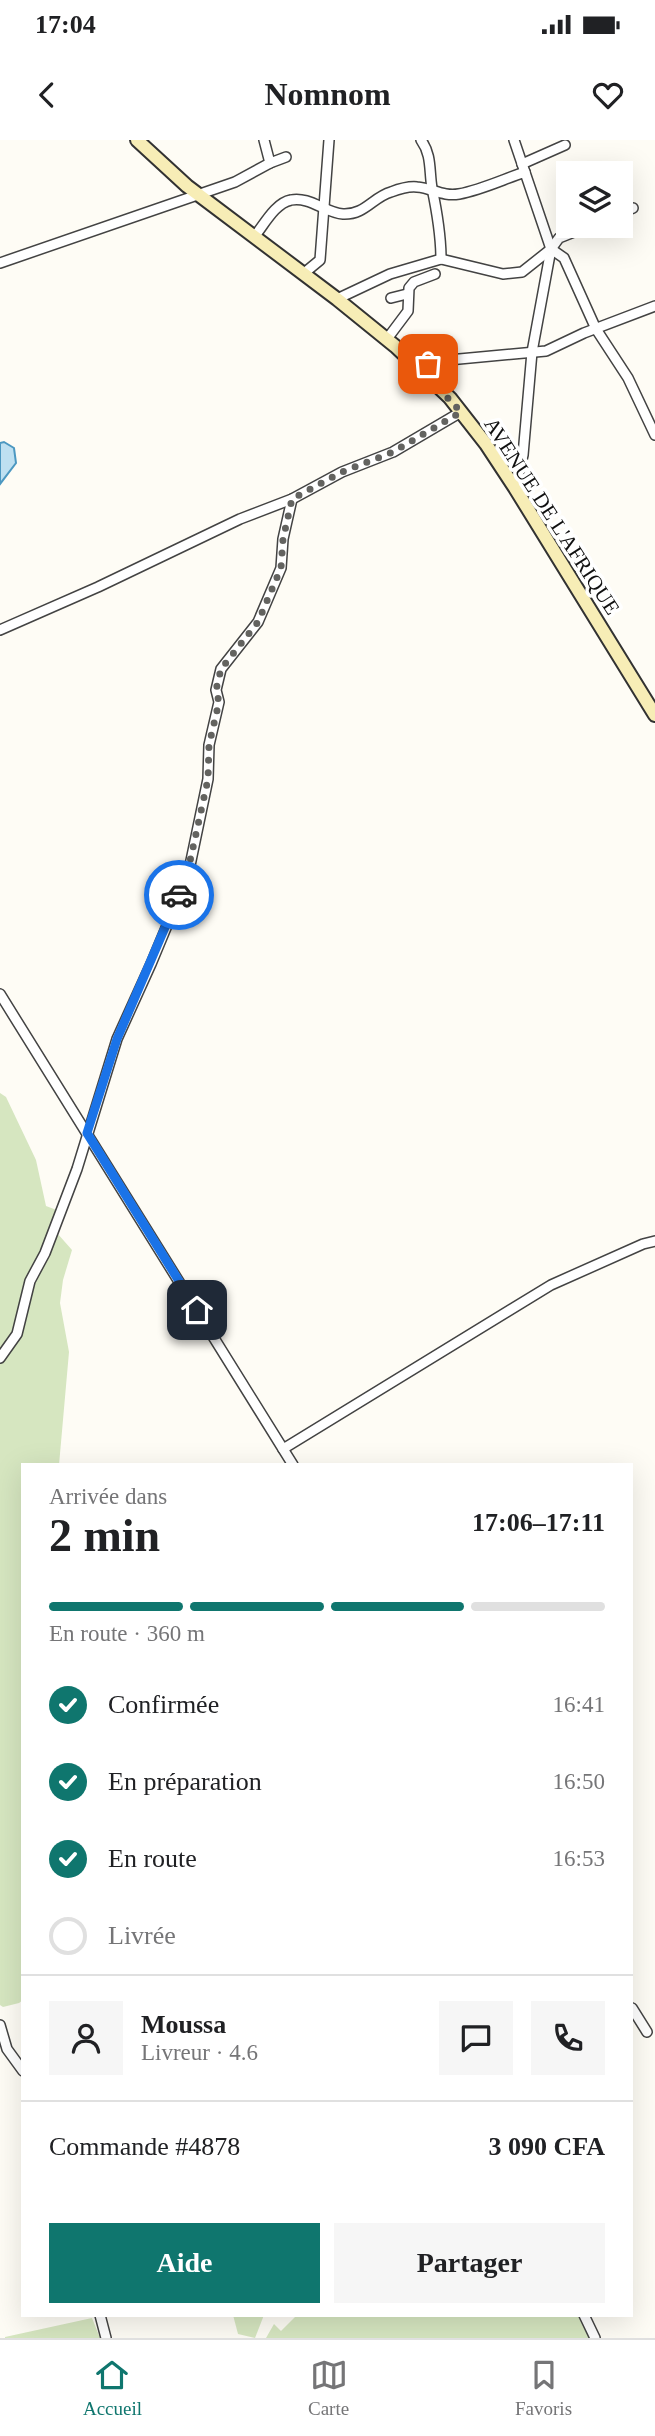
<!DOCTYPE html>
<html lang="fr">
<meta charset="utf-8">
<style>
:root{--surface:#fff;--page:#f6f6f6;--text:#202124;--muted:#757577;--line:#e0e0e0;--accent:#0f766e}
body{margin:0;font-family:"Times New Roman",serif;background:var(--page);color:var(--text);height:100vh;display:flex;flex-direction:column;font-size:26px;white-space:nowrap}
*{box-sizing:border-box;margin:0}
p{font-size:23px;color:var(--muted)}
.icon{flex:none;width:38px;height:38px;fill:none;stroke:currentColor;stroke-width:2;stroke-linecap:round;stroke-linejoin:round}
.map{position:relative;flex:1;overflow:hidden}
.sheet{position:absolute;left:21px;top:1323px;width:612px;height:854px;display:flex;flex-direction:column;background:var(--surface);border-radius:0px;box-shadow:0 7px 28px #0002}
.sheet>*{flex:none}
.fabs{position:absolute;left:556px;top:21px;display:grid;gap:14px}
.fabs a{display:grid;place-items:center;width:77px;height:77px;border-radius:0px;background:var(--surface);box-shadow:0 7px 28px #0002;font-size:35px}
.pin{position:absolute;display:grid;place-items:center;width:60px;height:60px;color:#fff;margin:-30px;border-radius:14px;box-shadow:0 4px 10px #0006}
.courier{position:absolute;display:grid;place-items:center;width:70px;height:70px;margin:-35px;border:5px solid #1a73e8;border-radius:50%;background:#fff;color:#222;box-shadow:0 2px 9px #0007}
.head em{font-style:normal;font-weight:700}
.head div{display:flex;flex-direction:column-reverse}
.head{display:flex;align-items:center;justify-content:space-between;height:119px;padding:0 28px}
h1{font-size:46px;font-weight:700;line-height:52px}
.bar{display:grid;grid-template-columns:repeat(4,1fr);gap:10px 7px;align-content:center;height:84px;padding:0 28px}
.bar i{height:9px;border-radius:5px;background:var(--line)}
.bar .selected{background:var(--accent)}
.bar p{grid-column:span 4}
.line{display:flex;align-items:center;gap:18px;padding:0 28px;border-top:2px solid var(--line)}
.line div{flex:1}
.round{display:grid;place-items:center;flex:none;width:74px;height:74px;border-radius:0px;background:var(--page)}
ol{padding:0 28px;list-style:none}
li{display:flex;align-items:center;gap:21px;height:77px}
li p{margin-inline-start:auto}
li .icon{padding:7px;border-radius:50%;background:var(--accent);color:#fff;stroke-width:4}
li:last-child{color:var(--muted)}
li i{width:38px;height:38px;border:4px solid var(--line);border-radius:50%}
.button{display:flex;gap:14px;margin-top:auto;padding:14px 28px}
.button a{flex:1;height:80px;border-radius:0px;background:var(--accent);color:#fff;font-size:28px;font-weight:700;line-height:80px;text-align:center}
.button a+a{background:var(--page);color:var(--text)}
.status{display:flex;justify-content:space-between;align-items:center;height:49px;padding:0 35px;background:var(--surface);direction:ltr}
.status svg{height:19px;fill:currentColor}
header{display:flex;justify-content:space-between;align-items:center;height:91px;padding:0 28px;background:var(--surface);font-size:32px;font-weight:700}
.tab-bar{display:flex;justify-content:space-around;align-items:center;height:98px;border-top:2px solid var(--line);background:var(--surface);font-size:19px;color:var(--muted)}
.tab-bar a{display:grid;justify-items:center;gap:4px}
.tab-bar .selected{color:var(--accent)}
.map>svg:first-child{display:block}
.green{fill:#d6e6c0}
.water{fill:#bee0f1;stroke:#4c98c1;stroke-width:2}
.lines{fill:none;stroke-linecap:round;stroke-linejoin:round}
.minor-casing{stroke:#434343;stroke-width:12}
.secondary-casing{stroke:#323232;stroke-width:16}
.minor{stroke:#fff;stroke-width:9}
.secondary{stroke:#f7edb6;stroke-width:12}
.done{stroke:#636360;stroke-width:7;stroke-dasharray:0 12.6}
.route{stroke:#1a73e8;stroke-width:9}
.labels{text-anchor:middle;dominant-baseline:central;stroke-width:7;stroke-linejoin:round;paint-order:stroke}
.street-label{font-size:21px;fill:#101010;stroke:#fff}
</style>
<div class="status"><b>17:04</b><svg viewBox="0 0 49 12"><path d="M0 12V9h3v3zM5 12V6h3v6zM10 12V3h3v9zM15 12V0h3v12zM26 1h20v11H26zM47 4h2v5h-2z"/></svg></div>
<header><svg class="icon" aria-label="back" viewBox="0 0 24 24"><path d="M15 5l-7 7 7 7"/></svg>Nomnom<svg class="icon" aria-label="heart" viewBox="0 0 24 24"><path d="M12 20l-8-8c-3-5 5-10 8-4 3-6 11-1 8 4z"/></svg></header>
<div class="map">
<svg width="655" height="2198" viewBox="0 0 655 2198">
<rect width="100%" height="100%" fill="#fefcf5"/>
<g class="green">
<polygon points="0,953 6,957 36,1020 46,1066 62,1072 57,1093 72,1110 63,1140 60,1163 69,1212 59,1325 23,1325 23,1860 19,1863 3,1867 0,1865"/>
<polygon points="233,2175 264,2175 255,2198 238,2194"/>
<polygon points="297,2175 578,2175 589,2198 266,2198 274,2184 281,2191"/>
<polygon points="92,2178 100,2198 5,2198 5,2197"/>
</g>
<polygon class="water" points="4,302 14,308 16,323 0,344 0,303"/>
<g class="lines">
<g class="minor-casing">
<g id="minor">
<path d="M 421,0 C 432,15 429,31 432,48 C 437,72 441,94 441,119"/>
<polyline points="514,0 551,109 532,212 523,315 515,348"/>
<polyline points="270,23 286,17"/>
<polyline points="522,24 565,5"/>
<polyline points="621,73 633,68"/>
<path d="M 254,97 C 264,85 275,63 291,60 C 309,56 326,73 343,74 C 365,75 373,57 391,52 C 399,49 408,46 417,47 C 432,48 443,57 459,54 C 481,50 504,39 525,32"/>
<polyline points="551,109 564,118 596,189 628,238 655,295"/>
<polyline points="0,123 235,42 270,23 264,0"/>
<polyline points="303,134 320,120 329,0"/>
<polyline points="391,158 407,154"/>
<polyline points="337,159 390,134 441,119 503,134 522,132 551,109 559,98 589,86"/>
<polyline points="387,199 408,171 409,148 414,142 435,134"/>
<polyline points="421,230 427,224 438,221 546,211 584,193 655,166"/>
<polyline points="0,490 98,447 240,379 292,359 342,332 393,312 461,272"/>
<polyline points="0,854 293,1325"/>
<polyline points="0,1218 17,1194 30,1141 45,1113 77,1029 117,899 151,824 188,735 208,639 209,605 219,562 216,550 221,529 258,482 281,428 283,399 292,359"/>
<polyline points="283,1309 551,1145 643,1104 655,1101"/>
<polyline points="632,1868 647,1892"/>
<polyline points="0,1885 7,1909 23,1931"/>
<polyline points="100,2175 106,2198"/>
<polyline points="584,2175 595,2198"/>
</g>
</g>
<g class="secondary-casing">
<polyline id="secondary" points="137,0 187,46 337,159 395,206 450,258 486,304 515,348 655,575"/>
</g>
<use href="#minor" class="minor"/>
<use href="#secondary" class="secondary"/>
</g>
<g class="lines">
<polyline class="done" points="179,755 187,735 208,639 209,605 219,562 216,550 221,529 258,482 281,428 283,399 292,359 342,332 393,312 461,272 421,230 428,224"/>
<polyline class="route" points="179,755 117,899 87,993 197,1170"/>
</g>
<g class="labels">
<g class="street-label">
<text transform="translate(552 376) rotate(57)">AVENUE DE L'AFRIQUE</text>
</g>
</g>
</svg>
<div class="fabs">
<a><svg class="icon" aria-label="layers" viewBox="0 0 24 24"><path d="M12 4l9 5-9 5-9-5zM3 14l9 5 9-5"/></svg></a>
</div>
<div class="pin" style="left:428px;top:224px;background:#ea580c"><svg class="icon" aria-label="bag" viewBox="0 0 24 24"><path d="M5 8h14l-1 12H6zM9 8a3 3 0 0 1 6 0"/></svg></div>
<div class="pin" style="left:197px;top:1170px;background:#1f2937"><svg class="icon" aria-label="home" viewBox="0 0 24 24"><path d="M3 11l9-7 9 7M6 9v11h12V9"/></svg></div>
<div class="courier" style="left:179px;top:755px"><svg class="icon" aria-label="car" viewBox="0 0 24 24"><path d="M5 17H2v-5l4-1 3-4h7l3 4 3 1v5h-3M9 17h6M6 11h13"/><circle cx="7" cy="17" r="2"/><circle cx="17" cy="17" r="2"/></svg></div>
<section class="sheet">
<div class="head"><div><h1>2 min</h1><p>Arrivée dans</p></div><em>17:06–17:11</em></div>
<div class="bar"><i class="selected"></i><i class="selected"></i><i class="selected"></i><i></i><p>En route · 360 m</p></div>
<ol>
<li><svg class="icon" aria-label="check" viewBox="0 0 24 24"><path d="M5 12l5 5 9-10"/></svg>Confirmée<p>16:41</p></li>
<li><svg class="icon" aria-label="check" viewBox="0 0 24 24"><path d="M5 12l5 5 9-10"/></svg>En préparation<p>16:50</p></li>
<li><svg class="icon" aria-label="check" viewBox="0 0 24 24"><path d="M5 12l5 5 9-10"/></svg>En route<p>16:53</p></li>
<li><i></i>Livrée</li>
</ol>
<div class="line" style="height:126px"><a class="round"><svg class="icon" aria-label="person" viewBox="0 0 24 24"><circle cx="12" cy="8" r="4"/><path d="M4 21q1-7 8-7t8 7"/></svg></a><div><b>Moussa</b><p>Livreur · 4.6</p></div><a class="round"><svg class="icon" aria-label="chat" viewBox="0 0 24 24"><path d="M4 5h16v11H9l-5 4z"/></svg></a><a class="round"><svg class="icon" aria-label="phone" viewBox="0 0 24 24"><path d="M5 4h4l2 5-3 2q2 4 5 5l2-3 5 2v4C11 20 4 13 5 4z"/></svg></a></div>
<div class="line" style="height:91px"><div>Commande #4878</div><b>3 090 CFA</b></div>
<div class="button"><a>Aide</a><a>Partager</a></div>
</section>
</div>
<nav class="tab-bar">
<a class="selected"><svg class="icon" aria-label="home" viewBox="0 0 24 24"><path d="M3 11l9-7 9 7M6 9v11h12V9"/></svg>Accueil</a>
<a><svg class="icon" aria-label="map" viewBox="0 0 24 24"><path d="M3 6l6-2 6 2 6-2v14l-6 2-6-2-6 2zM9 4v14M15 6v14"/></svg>Carte</a>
<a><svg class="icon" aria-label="saved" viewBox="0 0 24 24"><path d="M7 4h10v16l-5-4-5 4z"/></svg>Favoris</a>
</nav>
